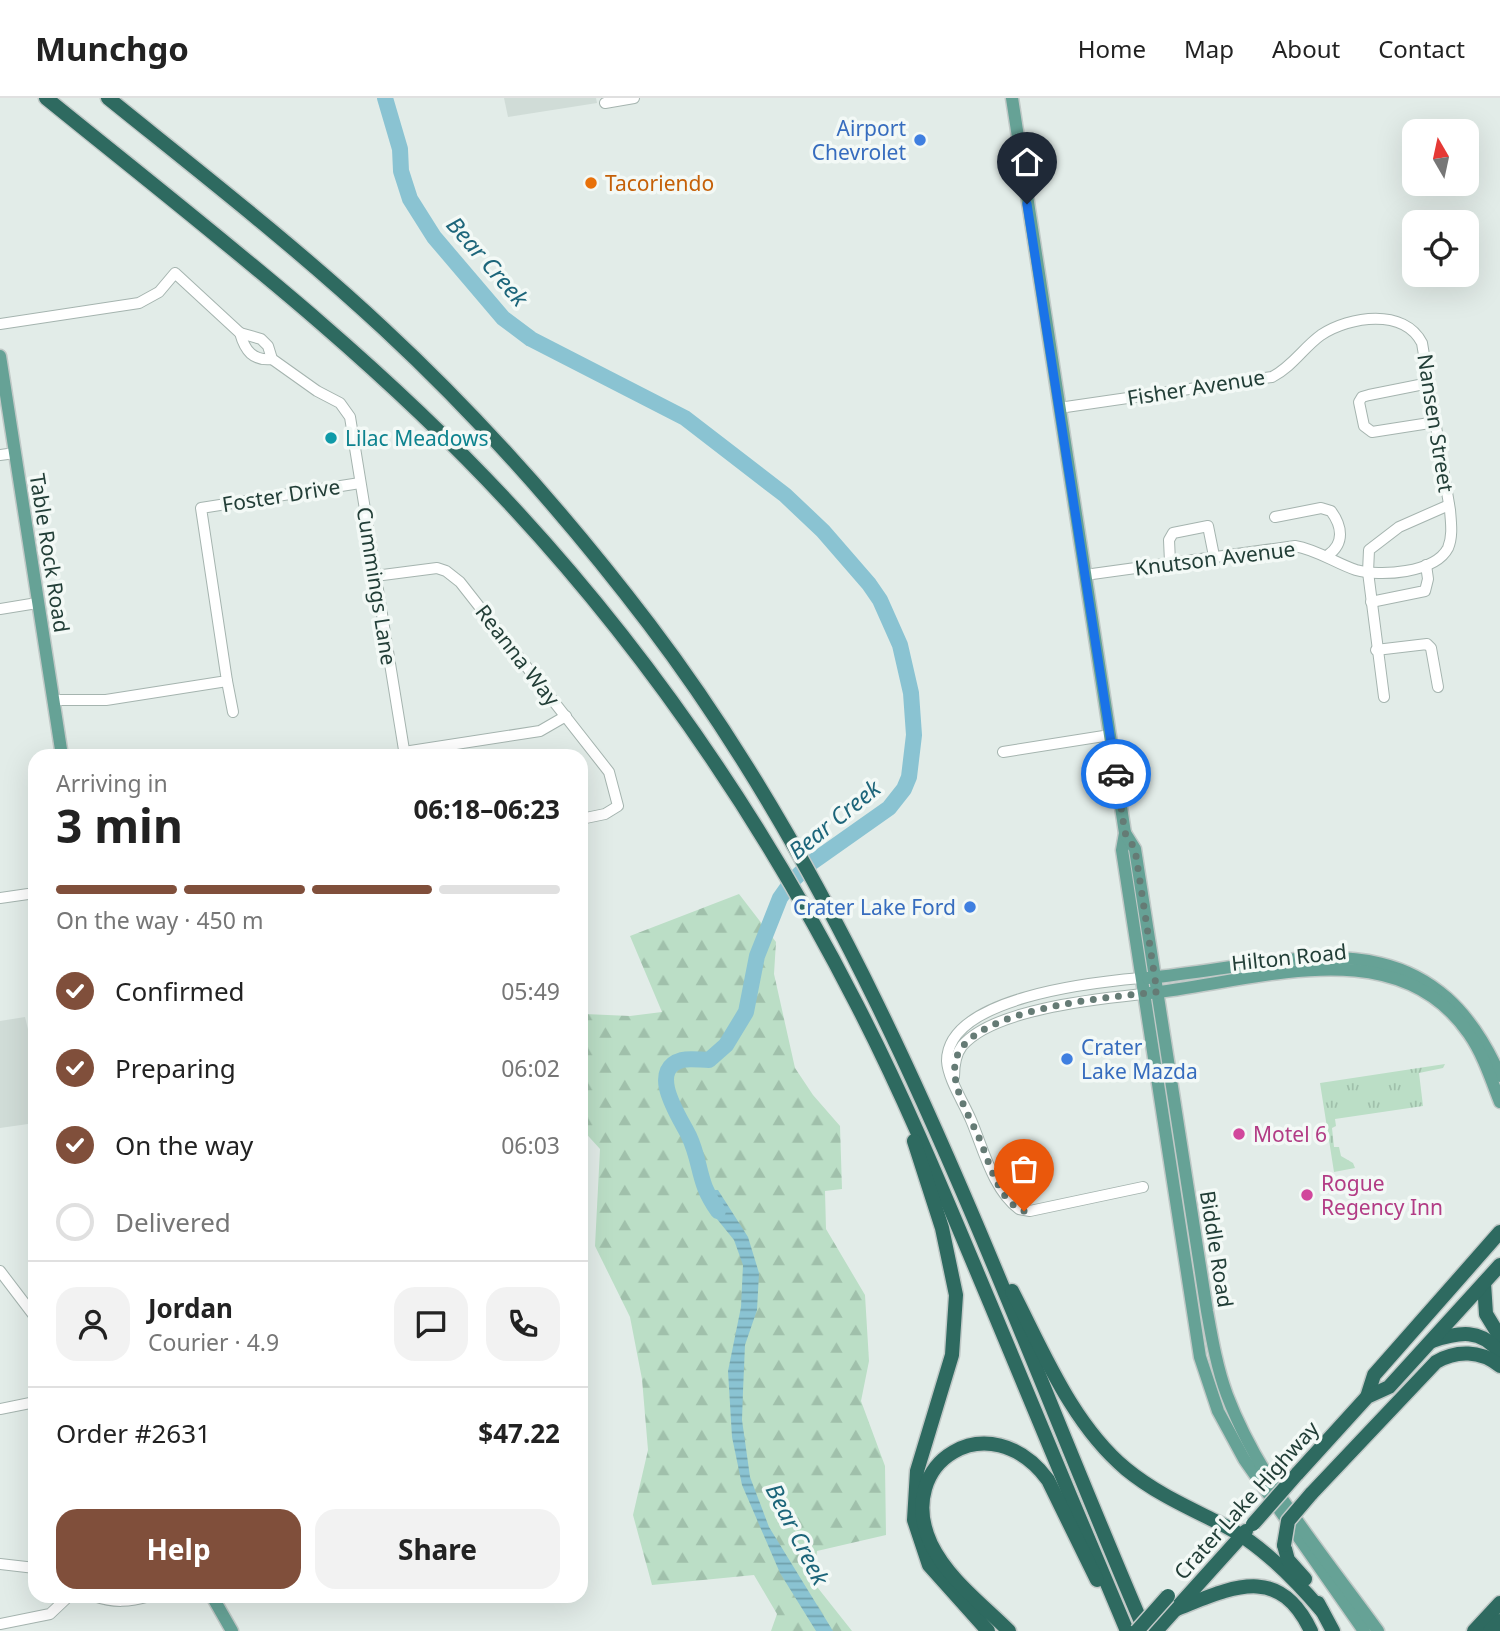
<!DOCTYPE html>
<meta charset="utf-8">
<style>
:root{--surface:#fff;--page:#f2f2f2;--text:#222;--muted:#767676;--line:#e0e0e0;--accent:#804f3b}
body{margin:0;font-family:"Noto Sans",sans-serif;background:var(--page);color:var(--text);height:100vh;display:flex;flex-direction:column;font-size:26px;white-space:nowrap}
*{box-sizing:border-box;margin:0}
p{font-size:23px;color:var(--muted)}
.icon{flex:none;width:38px;height:38px;fill:none;stroke:currentColor;stroke-width:2;stroke-linecap:round;stroke-linejoin:round}
.map{position:relative;flex:1;overflow:hidden}
.details{position:absolute;left:28px;top:651px;width:560px;height:854px;display:flex;flex-direction:column;background:var(--surface);border-radius:21px;box-shadow:0 7px 28px #0002}
.details>*{flex:none}
.needle{width:46px;rotate:351deg}
.controls{position:absolute;left:1402px;top:21px;display:grid;gap:14px}
.controls a{display:grid;place-items:center;width:77px;height:77px;border-radius:14px;background:var(--surface);box-shadow:0 7px 28px #0002;font-size:35px}
.pin{position:absolute;display:grid;place-items:center;width:60px;height:60px;color:#fff;margin:-72px -30px;border-radius:50% 50% 50% 0;rotate:-45deg;box-shadow:0 0 7px #0007}
.pin .icon{rotate:45deg}
.courier{position:absolute;display:grid;place-items:center;width:70px;height:70px;margin:-35px;border:5px solid #1a73e8;border-radius:50%;background:#fff;color:#222;box-shadow:0 2px 9px #0007}
.summary em{font-style:normal;font-weight:700}
.summary div{display:flex;flex-direction:column-reverse}
.summary{display:flex;align-items:center;justify-content:space-between;height:119px;padding:0 28px}
h1{font-size:46px;font-weight:700;line-height:52px}
.bar{display:grid;grid-template-columns:repeat(4,1fr);gap:10px 7px;align-content:center;height:84px;padding:0 28px}
.bar i{height:9px;border-radius:5px;background:var(--line)}
.bar .active{background:var(--accent)}
.bar p{grid-column:span 4}
.line{display:flex;align-items:center;gap:18px;padding:0 28px;border-top:2px solid var(--line)}
.line div{flex:1}
.round{display:grid;place-items:center;flex:none;width:74px;height:74px;border-radius:21px;background:var(--page)}
ol{padding:0 28px;list-style:none}
li{display:flex;align-items:center;gap:21px;height:77px}
li p{margin-inline-start:auto}
li .icon{padding:7px;border-radius:50%;background:var(--accent);color:#fff;stroke-width:4}
li:last-child{color:var(--muted)}
li i{width:38px;height:38px;border:4px solid var(--line);border-radius:50%}
.button{display:flex;gap:14px;margin-top:auto;padding:14px 28px}
.button a{flex:1;height:80px;border-radius:21px;background:var(--accent);color:#fff;font-size:28px;font-weight:700;line-height:80px;text-align:center}
.button a+a{background:var(--page);color:var(--text)}
header{display:flex;align-items:center;gap:42px;box-sizing:border-box;height:98px;padding:0 35px;background:var(--surface);border-bottom:2px solid var(--line)}
header strong{font-size:33px}
nav{display:flex;gap:38px;margin-inline-start:auto;font-size:24px}
.map>svg:first-child{display:block}
.built{fill:#d0dcd7}
.grass{fill:url(#grass-tufts)}
.forest{fill:url(#forest-firs)}
.water{fill:url(#water-rules)}
.lines{fill:none;stroke-linecap:round;stroke-linejoin:round}
.river{stroke:#8ac3d2;stroke-width:16}
.minor-casing{stroke:#a5b4af;stroke-width:12}
.major-casing{stroke:#c1c9c7;stroke-width:15}
.highway-casing{stroke:#c1c9c7;stroke-width:17}
.minor{stroke:#fff;stroke-width:10}
.major{stroke:#66a296;stroke-width:12}
.highway{stroke:#2e6a60;stroke-width:14}
.highway-bridge-casing{stroke:#c1c9c7;stroke-width:17;stroke-linecap:butt}
.highway-bridge{stroke:#2e6a60;stroke-width:14}
.done{stroke:#657b75;stroke-width:7;stroke-dasharray:0 12.6}
.route{stroke:#1a73e8;stroke-width:9}
.shop-dot{fill:#3f7fe0;stroke:#f3f9f6;stroke-width:2.5}
.food-dot{fill:#e8710a;stroke:#f3f9f6;stroke-width:2.5}
.culture-dot{fill:#0f9aa8;stroke:#f3f9f6;stroke-width:2.5}
.hotel-dot{fill:#d1479c;stroke:#f3f9f6;stroke-width:2.5}
.labels{text-anchor:middle;dominant-baseline:central;stroke-width:7;stroke-linejoin:round;paint-order:stroke}
.shop-label{font-size:21px;fill:#366cbe;stroke:#f3f9f6;text-anchor:end}
.food-label{font-size:21px;fill:#c56008;stroke:#f3f9f6;text-anchor:start}
.street-label{font-size:21px;fill:#223e37;stroke:#f3f9f6}
.culture-label{font-size:21px;fill:#0d838f;stroke:#f3f9f6;text-anchor:start}
.hotel-label{font-size:21px;fill:#b23c85;stroke:#f3f9f6;text-anchor:start}
.water-label{font-size:23px;font-style:italic;fill:#1c657a;stroke:#f3f9f6}
</style>
<header>
<strong>Munchgo</strong>
<nav><a>Home</a><a>Map</a><a>About</a><a>Contact</a></nav>
</header>
<div class="map">
<svg width="1500" height="1533" viewBox="0 0 1500 1533">
<defs>
<pattern id="grass-tufts" width="24" height="20" patternUnits="userSpaceOnUse" patternTransform="scale(1.75)"><rect width="24" height="20" fill="#bbdec6"/><path d="M3 7l-1-3M5 7V3M7 7l1-3M15 17l-1-3M17 17v-4M19 17l1-3" fill="none" stroke="#a0c0ab"/></pattern>
<pattern id="forest-firs" width="22" height="20" patternUnits="userSpaceOnUse" patternTransform="scale(1.75)"><rect width="22" height="20" fill="#bbdec6"/><path d="M5 1l3.5 6h-7zM16 11l3.5 6h-7z" fill="#a0c0ab"/></pattern>
<pattern id="water-rules" width="6" height="5" patternUnits="userSpaceOnUse" patternTransform="scale(1.75)"><rect width="6" height="5" fill="#8ac3d2"/><path d="M0 2.5h6" fill="none" stroke="#70a0ab"/></pattern>
</defs>
<rect width="100%" height="100%" fill="#e2ece8"/>
<g class="built">
<polygon points="504,0 596,0 597,5 508,19"/>
<polygon points="25,919 35,960 35,1025 0,1030 0,923"/>
</g>
<polygon class="grass" points="1445,966 1443,970 1419,975 1423,1008 1335,1021 1336,1028 1332,1030 1334,1049 1339,1049 1341,1058 1353,1065 1355,1070 1334,1074 1320,985"/>
<polygon class="forest" points="739,796 776,844 774,876 795,970 813,997 840,1028 842,1091 825,1093 826,1131 865,1197 869,1263 861,1303 885,1368 886,1437 817,1453 814,1485 852,1533 771,1533 777,1516 754,1477 652,1487 633,1417 648,1352 642,1281 630,1219 595,1148 600,1051 581,1030 581,924 585,916 630,918 662,914 630,838"/>
<polygon class="water" points="710,1092 718,1092 748,1139 759,1175 757,1212 745,1247 743,1293 742,1322 750,1379 769,1429 833,1533 816,1533 780,1475 742,1387 732,1339 728,1273 741,1209 743,1167 734,1142 708,1110 704,1100"/>
<g class="lines">
<path class="river" d="M 385,0 L 400,51 L 401,73 L 410,101 L 434,139 L 503,220 L 531,241 L 685,320 L 785,397 L 823,433 L 869,486 L 880,502 L 900,547 L 911,595 L 914,637 L 909,679 L 904,691 L 889,710 L 811,765 L 792,783 L 780,800 L 757,858 L 746,914 L 726,947 L 709,962 C 701,962 690,960 682,962 C 646,972 681,1021 689,1038 C 702,1066 697,1084 718,1113"/>
<g class="minor-casing">
<g id="minor">
<polyline points="605,5 634,0"/>
<path d="M 0,226 L 139,205 L 159,194 L 175,175 L 240,235 C 245,253 253,263 272,261"/>
<polyline points="240,235 261,241 268,248 272,261 317,293 340,305 350,319 405,658"/>
<polyline points="1429,285 1369,297 1362,299 1359,304 1364,328 1372,334 1436,324"/>
<path d="M 1059,310 L 1272,279 C 1293,268 1303,250 1321,237 C 1350,218 1404,210 1422,245 L 1450,412 C 1451,425 1453,438 1448,450 C 1435,475 1380,479 1356,472 C 1335,465 1318,452 1295,448 L 1085,477"/>
<polyline points="0,357 15,355"/>
<path d="M 1275,419 L 1321,410 L 1331,413 C 1342,428 1345,445 1328,457"/>
<polyline points="1170,464 1169,442 1173,435 1208,428 1214,458"/>
<polyline points="375,478 437,470 446,473 460,484 609,674 618,708 605,716 581,721"/>
<polyline points="1371,504 1425,493 1428,481 1426,467"/>
<polyline points="0,511 37,505"/>
<polyline points="1376,552 1427,546 1431,550 1438,589"/>
<polyline points="227,583 233,614"/>
<polyline points="1384,599 1368,474 1369,452 1399,429 1449,407"/>
<polyline points="53,602 106,602 227,583 201,410 360,385"/>
<polyline points="404,654 540,633 566,618"/>
<polyline points="1003,654 1110,637"/>
<polyline points="0,800 35,795"/>
<path d="M 1141,880 C 1095,884 947,899 947,963 C 948,981 964,1005 971,1022 C 983,1050 993,1092 1019,1111 L 1030,1113 L 1143,1089"/>
<path d="M 954,979 C 954,968 955,957 962,948 C 993,911 1097,901 1143,896"/>
<polyline points="0,1173 35,1219"/>
<polyline points="0,1311 35,1304"/>
<polyline points="0,1466 35,1470"/>
<path d="M 94,1498 C 114,1505 129,1504 150,1498"/>
<polyline points="0,1526 50,1516 69,1498"/>
</g>
</g>
<g class="major-casing">
<g id="major">
<polyline points="1012,0 1125,735 1122,752 1200,1259 1218,1313 1244,1361 1364,1533"/>
<polyline points="0,258 62,658"/>
<path d="M 1125,735 L 1135,751 L 1207,1213 C 1212,1241 1217,1270 1227,1297 C 1260,1384 1324,1458 1378,1533"/>
<path d="M 1148,880 C 1292,866 1427,810 1500,978"/>
<path d="M 1150,895 C 1254,884 1397,830 1469,936 C 1483,956 1491,981 1500,1004"/>
<polyline points="212,1498 232,1533"/>
</g>
</g>
<g class="highway-casing">
<g id="highway">
<path d="M 46,0 C 205,129 368,253 508,404 C 648,554 764,725 857,907 C 907,1004 948,1105 990,1205 C 1035,1314 1081,1424 1127,1533"/>
<path d="M 108,0 C 201,75 296,149 384,231 C 481,321 569,421 649,526 C 877,826 998,1191 1145,1533"/>
<polyline points="914,1043 942,1130 956,1197 952,1257 917,1373 914,1422 929,1467 988,1533"/>
<polyline points="1484,1185 1486,1216 1500,1239"/>
<path d="M 1012,1193 C 1043,1253 1072,1326 1126,1371 C 1154,1394 1185,1408 1217,1424 C 1257,1442 1294,1480 1322,1513"/>
<path d="M 1432,1243 C 1459,1234 1481,1230 1500,1255"/>
<polyline points="1367,1299 1374,1277 1500,1134"/>
<polyline points="1297,1376 1367,1299 1389,1289 1500,1167"/>
<path d="M 1311,1396 L 1436,1264 C 1456,1252 1481,1252 1500,1268"/>
<polyline points="1284,1447 1288,1462 1305,1481"/>
<polyline points="1318,1505 1333,1533"/>
<path d="M 1174,1512 C 1229,1491 1278,1463 1311,1533"/>
<path d="M 1009,1533 C 982,1506 948,1481 931,1446 C 893,1364 990,1304 1048,1382 L 1097,1482"/>
<polyline points="1156,1533 1246,1433"/>
<polyline points="1474,1533 1500,1505"/>
<polyline points="1490,1533 1500,1523"/>
</g>
</g>
<use href="#minor" class="minor"/>
<use href="#major" class="major"/>
<use href="#highway" class="highway"/>
<g class="highway-bridge-casing">
<g id="highway-bridge">
<polyline points="1253,1426 1297,1376"/>
<polyline points="1284,1447 1288,1423 1311,1396"/>
<polyline points="1137,1533 1168,1498"/>
</g>
</g>
<use href="#highway-bridge" class="highway-bridge"/>
</g>
<g class="lines">
<path class="done" d="M 1024,1113 C 999,1105 989,1063 980,1042 C 970,1019 952,991 955,966 C 962,910 1113,899 1157,894 L 1135,751 L 1125,735 L 1116,676"/>
<polyline class="route" points="1027,106 1116,676"/>
</g>
<g class="shop-dot">
<circle cx="920" cy="42" r="7"/>
<circle cx="970" cy="809" r="7"/>
<circle cx="1067" cy="961" r="7"/>
</g>
<circle class="food-dot" cx="591" cy="85" r="7"/>
<circle class="culture-dot" cx="331" cy="340" r="7"/>
<g class="hotel-dot">
<circle cx="1239" cy="1036" r="7"/>
<circle cx="1307" cy="1097" r="7"/>
</g>
<g class="labels">
<g class="shop-label">
<text x="906" y="30">Airport<tspan x="906" dy="24">Chevrolet</tspan></text>
<text x="956" y="809">Crater Lake Ford</text>
<text x="1081" y="949" text-anchor="start">Crater<tspan x="1081" dy="24">Lake Mazda</tspan></text>
</g>
<g class="food-label">
<text x="605" y="85">Tacoriendo</text>
</g>
<g class="street-label">
<text transform="translate(1196 289) rotate(-9)">Fisher Avenue</text>
<text transform="translate(1436 325) rotate(81)">Nansen Street</text>
<text transform="translate(281 397) rotate(-9)">Foster Drive</text>
<text transform="translate(50 455) rotate(81)">Table Rock Road</text>
<text transform="translate(1215 460) rotate(-7)">Knutson Avenue</text>
<text transform="translate(377 488) rotate(81)">Cummings Lane</text>
<text transform="translate(518 557) rotate(52)">Reanna Way</text>
<text transform="translate(1289 859) rotate(-6)">Hilton Road</text>
<text transform="translate(1217 1151) rotate(81)">Biddle Road</text>
<text transform="translate(1246 1402) rotate(-48)">Crater Lake Highway</text>
</g>
<g class="culture-label">
<text x="345" y="340">Lilac Meadows</text>
</g>
<g class="hotel-label">
<text x="1253" y="1036">Motel 6</text>
<text x="1321" y="1085">Rogue<tspan x="1321" dy="24">Regency Inn</tspan></text>
</g>
<g class="water-label">
<text transform="translate(488 163) rotate(49)">Bear Creek</text>
<text transform="translate(834 721) rotate(-39)">Bear Creek</text>
<text transform="translate(798 1436) rotate(63)">Bear Creek</text>
</g>
</g>
</svg>
<div class="controls">
<a><svg class="needle" viewBox="-14 -14 28 28"><path d="M0-13l5 13h-10z" fill="#e53935"/><path d="M0 13l5-13h-10z" fill="#767676"/></svg></a>
<a><svg class="icon" aria-label="locate" viewBox="0 0 24 24"><circle cx="12" cy="12" r="6"/><path d="M12 2v4M12 18v4M2 12h4M18 12h4"/></svg></a>
</div>
<div class="pin" style="left:1024px;top:1113px;background:#ea580c"><svg class="icon" aria-label="bag" viewBox="0 0 24 24"><path d="M5 8h14l-1 12H6zM9 8a3 3 0 0 1 6 0"/></svg></div>
<div class="pin" style="left:1027px;top:106px;background:#1f2937"><svg class="icon" aria-label="home" viewBox="0 0 24 24"><path d="M3 11l9-7 9 7M6 9v11h12V9"/></svg></div>
<div class="courier" style="left:1116px;top:676px"><svg class="icon" aria-label="car" viewBox="0 0 24 24"><path d="M5 17H2v-5l4-1 3-4h7l3 4 3 1v5h-3M9 17h6M6 11h13"/><circle cx="7" cy="17" r="2"/><circle cx="17" cy="17" r="2"/></svg></div>
<section class="details">
<div class="summary"><div><h1>3 min</h1><p>Arriving in</p></div><em>06:18–06:23</em></div>
<div class="bar"><i class="active"></i><i class="active"></i><i class="active"></i><i></i><p>On the way · 450 m</p></div>
<ol>
<li><svg class="icon" aria-label="check" viewBox="0 0 24 24"><path d="M5 12l5 5 9-10"/></svg>Confirmed<p>05:49</p></li>
<li><svg class="icon" aria-label="check" viewBox="0 0 24 24"><path d="M5 12l5 5 9-10"/></svg>Preparing<p>06:02</p></li>
<li><svg class="icon" aria-label="check" viewBox="0 0 24 24"><path d="M5 12l5 5 9-10"/></svg>On the way<p>06:03</p></li>
<li><i></i>Delivered</li>
</ol>
<div class="line" style="height:126px"><a class="round"><svg class="icon" aria-label="person" viewBox="0 0 24 24"><circle cx="12" cy="8" r="4"/><path d="M4 21q1-7 8-7t8 7"/></svg></a><div><b>Jordan</b><p>Courier · 4.9</p></div><a class="round"><svg class="icon" aria-label="chat" viewBox="0 0 24 24"><path d="M4 5h16v11H9l-5 4z"/></svg></a><a class="round"><svg class="icon" aria-label="phone" viewBox="0 0 24 24"><path d="M5 4h4l2 5-3 2q2 4 5 5l2-3 5 2v4C11 20 4 13 5 4z"/></svg></a></div>
<div class="line" style="height:91px"><div>Order #2631</div><b>$47.22</b></div>
<div class="button"><a>Help</a><a>Share</a></div>
</section>
</div>
